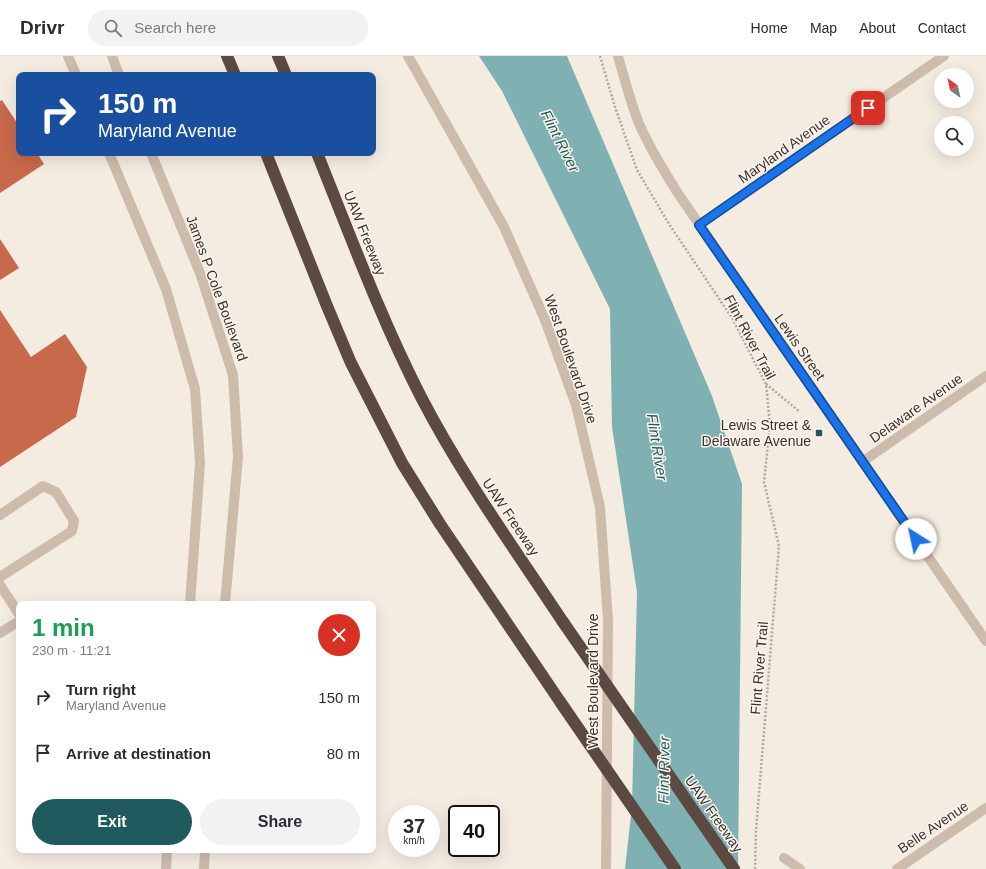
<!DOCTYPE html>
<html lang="en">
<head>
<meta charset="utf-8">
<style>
  body { margin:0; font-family:Arial,sans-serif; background:#f2f2f3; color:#2b2b33; height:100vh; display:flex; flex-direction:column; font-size:15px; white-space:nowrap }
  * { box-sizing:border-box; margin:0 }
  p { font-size:13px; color:#7c7c81 }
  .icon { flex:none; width:22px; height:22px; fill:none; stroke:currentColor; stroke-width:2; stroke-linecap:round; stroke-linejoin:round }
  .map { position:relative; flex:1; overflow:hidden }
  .sheet { position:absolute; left:16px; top:545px; width:360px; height:252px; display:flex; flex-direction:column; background:#fff; border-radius:8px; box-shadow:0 4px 16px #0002 }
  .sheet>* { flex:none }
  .banner { position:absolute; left:16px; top:16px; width:360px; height:84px; border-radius:8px; box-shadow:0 4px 16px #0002; background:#1a4fa0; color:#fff; overflow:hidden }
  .needle { width:26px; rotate:327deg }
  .controls { position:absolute; left:934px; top:12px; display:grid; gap:8px }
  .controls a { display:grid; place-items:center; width:40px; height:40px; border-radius:50%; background:#fff; box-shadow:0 4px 16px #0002; font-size:20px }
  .speed { position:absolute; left:388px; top:749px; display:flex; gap:8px; font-size:20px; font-weight:700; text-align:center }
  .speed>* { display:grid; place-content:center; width:52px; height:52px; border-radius:50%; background:#fff; box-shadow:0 4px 16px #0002; line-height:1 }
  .speed small { font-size:10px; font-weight:400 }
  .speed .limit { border:2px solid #111; border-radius:6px; background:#fff; color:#111 }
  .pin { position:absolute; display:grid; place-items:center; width:34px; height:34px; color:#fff; margin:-17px; border-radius:8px; box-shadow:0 2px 6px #0006 }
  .me { position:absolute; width:44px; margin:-22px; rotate:325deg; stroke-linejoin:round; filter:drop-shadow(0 0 3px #0008) }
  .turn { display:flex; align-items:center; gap:14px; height:84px; padding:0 16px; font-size:18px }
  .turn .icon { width:52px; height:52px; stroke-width:2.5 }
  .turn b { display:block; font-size:28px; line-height:34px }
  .round { display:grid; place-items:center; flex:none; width:42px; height:42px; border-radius:21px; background:#f2f2f3 }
  .head { display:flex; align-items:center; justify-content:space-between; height:68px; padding:0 16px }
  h1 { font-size:24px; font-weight:800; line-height:30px; color:#1e9e55 }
  .button { display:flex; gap:8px; margin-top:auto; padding:8px 16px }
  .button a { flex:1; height:46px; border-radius:24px; background:#1f5a5e; color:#fff; font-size:16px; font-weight:800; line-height:46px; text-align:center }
  .button a+a { background:#f2f2f3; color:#2b2b33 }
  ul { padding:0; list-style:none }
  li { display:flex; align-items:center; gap:12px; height:56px; padding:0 16px }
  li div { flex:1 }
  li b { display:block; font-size:15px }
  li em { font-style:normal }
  header { display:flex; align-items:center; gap:24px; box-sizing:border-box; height:56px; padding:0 20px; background:#fff; border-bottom:1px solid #e1e1e2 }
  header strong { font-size:19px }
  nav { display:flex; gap:22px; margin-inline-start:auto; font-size:14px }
  .search { width:280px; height:36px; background:#f2f2f3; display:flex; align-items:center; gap:10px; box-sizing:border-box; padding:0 14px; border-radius:22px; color:#7c7c81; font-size:15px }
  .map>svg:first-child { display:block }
</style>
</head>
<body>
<header>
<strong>Drivr</strong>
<div class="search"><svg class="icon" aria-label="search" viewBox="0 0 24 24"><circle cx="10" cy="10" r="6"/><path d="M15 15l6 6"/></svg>Search here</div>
<nav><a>Home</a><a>Map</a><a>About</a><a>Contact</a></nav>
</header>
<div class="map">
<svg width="986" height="813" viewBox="0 0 986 813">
  <rect width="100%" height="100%" fill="#f4ebe1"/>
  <path fill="#7fb0b2" d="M479 0H567L712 340 742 428 738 813H625L632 750 637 536 612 371 610 253 502 35Z"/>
  <g fill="#c8694b">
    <path d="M2 44 19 70V97H37L44 108 0 137V45Z"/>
    <path d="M0 183 19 212 0 224Z"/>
    <path d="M0 254 31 301 65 278 87 311 76 361 0 411Z"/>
  </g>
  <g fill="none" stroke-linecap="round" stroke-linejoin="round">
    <g stroke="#b9a596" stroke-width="2.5" stroke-dasharray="2 2" stroke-linecap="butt">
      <path d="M600 0 615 51 637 114 669 168 732 262 766 328 770 368 764 426 779 490 756 775 755 813"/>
      <path d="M766 328 800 356"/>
    </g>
    <g stroke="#cdbbac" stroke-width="10">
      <path d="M0 459 43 430 56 436 74 465 72 475 0 521"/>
      <path d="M0 529 19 558"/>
      <path d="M0 577 19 565"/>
    </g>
    <g stroke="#cdbbac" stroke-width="10">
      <path d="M408 0 504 171 545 264 576 349 600 451 608 564 606 813"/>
      <path d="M699 169 944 0"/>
      <path d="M862 406 986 320"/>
      <path d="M784 802 800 813"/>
      <path d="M897 813 986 752"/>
    </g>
    <g stroke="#cdbbac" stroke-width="10">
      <path d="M68 0 76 19"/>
      <path d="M112 0 119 19"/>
      <path d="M618 0C624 22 630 44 638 65 648 90 663 113 677 136L986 585"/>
      <path d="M109 97 166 233 195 333 200 407 190 548"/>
      <path d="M151 97 200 217 233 319 238 401 225 548"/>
      <path d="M166 813 167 794"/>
      <path d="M204 813 205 794"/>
    </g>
    <g stroke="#5c4a42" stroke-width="12">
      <path d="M227 0 235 19"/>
      <path d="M278 0 286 19"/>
      <path d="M266 97 327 250 351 307 402 407 440 468 561 647"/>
      <path d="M317 97C350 179 381 263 421 341 462 420 514 492 563 566"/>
    </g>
    <g stroke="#5c4a42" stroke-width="12">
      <path d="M563 566 734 813"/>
      <path d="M561 647 675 813"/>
    </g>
  </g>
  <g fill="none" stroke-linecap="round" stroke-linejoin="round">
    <defs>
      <path id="route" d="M868 52 699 169 916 483"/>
    </defs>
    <use href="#route" stroke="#114b97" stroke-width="10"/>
    <use href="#route" stroke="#1a73e8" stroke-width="7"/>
  </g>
  <rect fill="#1f5a5e" stroke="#fbf5ee" stroke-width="1.5" x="815" y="373" width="8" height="8" rx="2"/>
  <g text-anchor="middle" stroke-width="3" stroke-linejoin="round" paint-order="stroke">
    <g font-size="14" fill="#3b302b" stroke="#fbf5ee">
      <text transform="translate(784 93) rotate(-35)" y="5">Maryland Avenue</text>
      <text transform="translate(365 177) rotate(68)" y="5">UAW Freeway</text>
      <text transform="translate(217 232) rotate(70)" y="5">James P Cole Boulevard</text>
      <text transform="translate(750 281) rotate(62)" y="5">Flint River Trail</text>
      <text transform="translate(800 291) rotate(55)" y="5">Lewis Street</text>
      <text transform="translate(571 303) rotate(71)" y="5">West Boulevard Drive</text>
      <text transform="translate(916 352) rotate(-35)" y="5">Delaware Avenue</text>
      <text transform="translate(511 461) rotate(56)" y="5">UAW Freeway</text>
      <text transform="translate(759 612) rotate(-85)" y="5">Flint River Trail</text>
      <text transform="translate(593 625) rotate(-90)" y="5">West Boulevard Drive</text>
      <text transform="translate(714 758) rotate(55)" y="5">UAW Freeway</text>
      <text transform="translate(933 771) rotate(-34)" y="5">Belle Avenue</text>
    </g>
    <g font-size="14" fill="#3b302b" stroke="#fbf5ee" text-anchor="end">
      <text x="811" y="374">Lewis Street &amp;<tspan x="811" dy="16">Delaware Avenue</tspan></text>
    </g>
    <g font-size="15" font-style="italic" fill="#1f5a5e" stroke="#fbf5ee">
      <text transform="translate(560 85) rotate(63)" y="5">Flint River</text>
      <text transform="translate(657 391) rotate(81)" y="5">Flint River</text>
      <text transform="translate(664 714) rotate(-89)" y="5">Flint River</text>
    </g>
  </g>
</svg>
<div class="controls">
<a><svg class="needle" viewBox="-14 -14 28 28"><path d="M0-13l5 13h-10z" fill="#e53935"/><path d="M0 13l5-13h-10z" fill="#7c7c81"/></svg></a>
<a><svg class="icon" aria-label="search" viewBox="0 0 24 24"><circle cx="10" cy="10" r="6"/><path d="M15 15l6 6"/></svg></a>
</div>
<div class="speed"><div>37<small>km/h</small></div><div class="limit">40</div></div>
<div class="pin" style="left:868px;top:52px;background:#d93025"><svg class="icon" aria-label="arrive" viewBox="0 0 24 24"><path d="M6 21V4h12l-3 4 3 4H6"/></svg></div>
<svg class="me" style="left:916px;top:483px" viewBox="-20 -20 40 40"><circle r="19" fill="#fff"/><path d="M0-13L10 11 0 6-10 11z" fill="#1a73e8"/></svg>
<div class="banner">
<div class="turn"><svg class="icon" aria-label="right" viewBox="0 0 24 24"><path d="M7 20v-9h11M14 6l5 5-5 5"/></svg><div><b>150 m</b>Maryland Avenue</div></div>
</div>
<section class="sheet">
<div class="head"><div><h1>1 min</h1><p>230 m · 11:21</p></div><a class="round" style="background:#d93025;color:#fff"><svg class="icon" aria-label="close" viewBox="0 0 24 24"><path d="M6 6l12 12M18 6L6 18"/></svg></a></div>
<ul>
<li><svg class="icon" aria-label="right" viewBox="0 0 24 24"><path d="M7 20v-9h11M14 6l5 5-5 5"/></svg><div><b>Turn right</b><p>Maryland Avenue</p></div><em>150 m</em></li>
<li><svg class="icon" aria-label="arrive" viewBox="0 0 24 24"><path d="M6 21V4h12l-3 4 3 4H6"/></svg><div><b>Arrive at destination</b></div><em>80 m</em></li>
</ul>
<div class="button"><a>Exit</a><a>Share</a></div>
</section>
</div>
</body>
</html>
